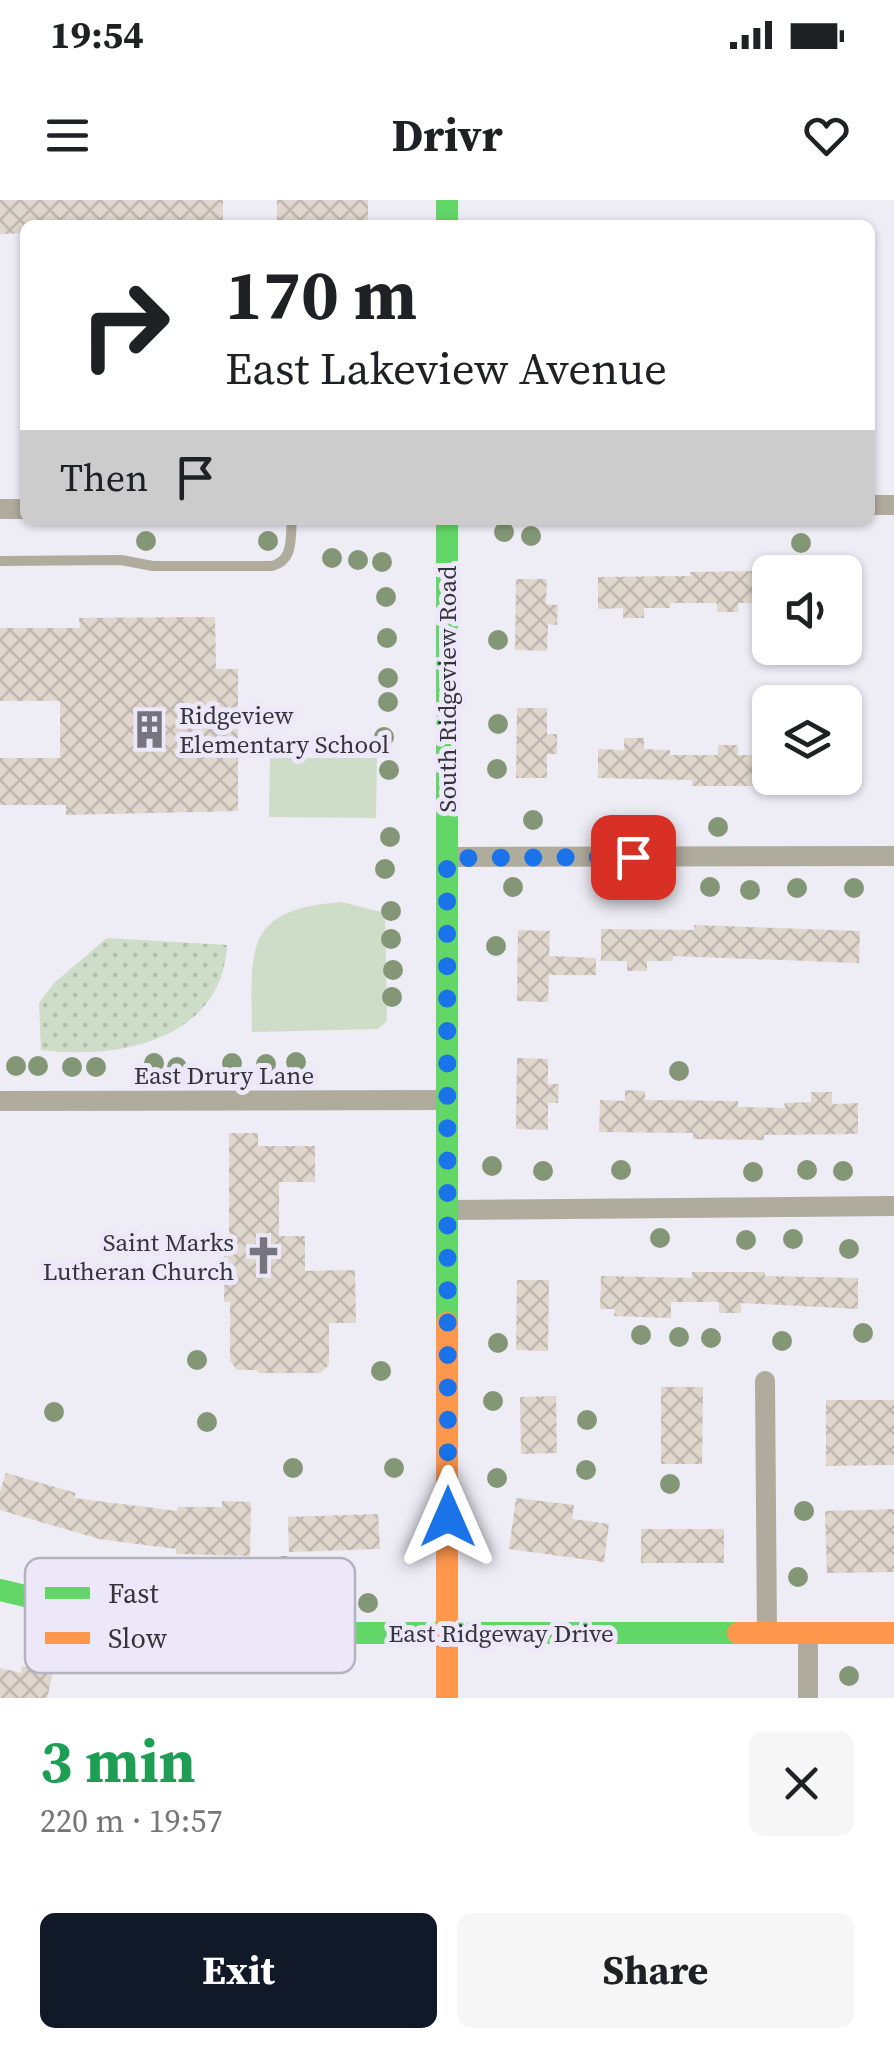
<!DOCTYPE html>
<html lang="en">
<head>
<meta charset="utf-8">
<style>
  body { margin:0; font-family:"Source Serif 4",serif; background:#f6f6f6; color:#202124; height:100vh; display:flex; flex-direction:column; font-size:38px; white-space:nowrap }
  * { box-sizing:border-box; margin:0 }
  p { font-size:32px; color:#757577 }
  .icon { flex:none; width:55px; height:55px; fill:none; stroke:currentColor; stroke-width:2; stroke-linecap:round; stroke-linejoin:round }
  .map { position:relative; height:1498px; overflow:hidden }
  .panel { display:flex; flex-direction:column; background:#fff; flex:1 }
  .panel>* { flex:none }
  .banner { position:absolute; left:20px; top:20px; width:855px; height:305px; border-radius:15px; box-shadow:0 2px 8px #0004; background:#fff; color:#202124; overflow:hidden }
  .tools { position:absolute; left:752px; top:355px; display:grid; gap:20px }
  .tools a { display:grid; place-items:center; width:110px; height:110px; border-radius:15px; background:#fff; box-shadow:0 2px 8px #0004; font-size:50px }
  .pin { position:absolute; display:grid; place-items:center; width:85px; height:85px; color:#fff; margin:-42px; border-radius:20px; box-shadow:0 5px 15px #0006 }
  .me { position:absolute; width:110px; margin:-55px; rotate:0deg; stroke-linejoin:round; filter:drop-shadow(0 0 8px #0008) }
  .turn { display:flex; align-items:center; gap:35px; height:210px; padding:0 40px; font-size:45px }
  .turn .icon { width:130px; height:130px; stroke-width:2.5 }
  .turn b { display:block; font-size:70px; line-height:85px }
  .then { display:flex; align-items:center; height:95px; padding:0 40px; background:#0003; gap:20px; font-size:38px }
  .round { display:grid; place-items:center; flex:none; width:105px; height:105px; border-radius:15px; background:#f6f6f6 }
  .summary { display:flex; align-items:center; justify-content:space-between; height:170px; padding:0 40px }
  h1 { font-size:60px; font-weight:700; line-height:75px; color:#1e9e55 }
  .primary-button { display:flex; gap:20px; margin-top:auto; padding:20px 40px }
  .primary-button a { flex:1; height:115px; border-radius:15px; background:#111827; color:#fff; font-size:40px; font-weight:700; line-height:115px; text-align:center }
  .primary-button a+a { background:#f6f6f6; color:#202124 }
  .status { display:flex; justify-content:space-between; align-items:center; height:70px; padding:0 50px; background:#fff; direction:ltr }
  .status svg { height:28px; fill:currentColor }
  header { display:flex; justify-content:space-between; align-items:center; height:130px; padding:0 40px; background:#fff; font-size:45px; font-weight:700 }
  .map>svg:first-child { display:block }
</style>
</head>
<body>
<div class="status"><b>19:54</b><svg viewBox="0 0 49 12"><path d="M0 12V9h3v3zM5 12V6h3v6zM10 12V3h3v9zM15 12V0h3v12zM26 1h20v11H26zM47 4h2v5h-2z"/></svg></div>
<header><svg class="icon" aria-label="menu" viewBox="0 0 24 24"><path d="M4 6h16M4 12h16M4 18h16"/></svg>Drivr<svg class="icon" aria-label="heart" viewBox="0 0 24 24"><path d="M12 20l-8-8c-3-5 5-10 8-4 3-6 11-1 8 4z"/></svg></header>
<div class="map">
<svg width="894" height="1498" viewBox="0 0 894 1498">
  <defs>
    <pattern id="green-dots" width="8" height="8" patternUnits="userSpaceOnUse" patternTransform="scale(2.5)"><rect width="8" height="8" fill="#cdddc7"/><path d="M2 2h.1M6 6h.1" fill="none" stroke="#b1beac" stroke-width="1.8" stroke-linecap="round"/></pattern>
    <pattern id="building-cross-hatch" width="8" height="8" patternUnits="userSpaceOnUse" patternTransform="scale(2.5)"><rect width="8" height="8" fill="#dfd6cc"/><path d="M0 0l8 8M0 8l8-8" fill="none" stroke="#c0b8b0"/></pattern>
  </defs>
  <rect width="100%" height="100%" fill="#eeecf5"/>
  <path fill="url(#green-dots)" d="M107 738 227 745C222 840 119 860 41 850L39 803 54 783Z"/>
  <g fill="#cdddc7">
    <path d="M270 558H377L376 618 269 617Z"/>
    <path d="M342 702 385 713 387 821 378 829 252 832C251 749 243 709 342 702Z"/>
  </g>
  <g fill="url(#building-cross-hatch)">
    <path d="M0 0H223V25H25V33L0 34Z"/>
    <rect x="277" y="0" width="91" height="25"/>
    <path d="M763 371V403H738V412H717V403H670V408H644V418H623V408L598 409V377L690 376V372Z"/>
    <path d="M516 379H547L546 404 558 405 557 425 548 424 547 451 515 450Z"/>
    <path d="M215 417 216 469H238V611L66 615V605H0V558H60V501H0V428H80L79 418Z"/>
    <path d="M517 508H547V534H557V554H547V578H516Z"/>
    <path d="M624 538H644V549L670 550V555H718V545H738V555H764V586H692V580L598 578V549L624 550Z"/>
    <path d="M694 725 860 731 859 763 673 756V761H647V771H627V761H601V729L694 730Z"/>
    <path d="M518 730 550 731 549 756 596 758V775H549L548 802 517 801Z"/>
    <path d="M517 858 548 859V884H559L558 903H548V930L516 929Z"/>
    <path d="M625 890 645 891V900L738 901V907L785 908 784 903 811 902V892H832V904L858 903V934L764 935V940L693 939V933L599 932 600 900 625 901Z"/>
    <path d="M229 933H258V946H315V982H279V1036H305V1071L355 1070 356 1123H329V1165L320 1173H259L256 1170H237L230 1161V1102H224V1041H229Z"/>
    <path d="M692 1072H765V1076L858 1078V1109L741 1103V1113H719V1102H671V1118L614 1116 615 1109H600L601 1076 692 1078Z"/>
    <path d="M517 1080H549L548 1151 516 1150Z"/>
    <path d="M661 1187H703L702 1264H661Z"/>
    <path d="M556 1196 557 1253 521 1254 520 1197Z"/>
    <path d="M826 1200H894V1265L826 1266Z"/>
    <path d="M6 1273 76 1293 74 1298 177 1311V1307H222V1301L251 1302 250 1356 176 1354V1349L99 1339 0 1310V1292Z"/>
    <path d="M516 1298 574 1305 572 1319 609 1324 604 1362 509 1349Z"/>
    <path d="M894 1309V1372L827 1373 825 1311Z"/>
    <path d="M378 1314 380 1349 289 1352 288 1317Z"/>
    <rect x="641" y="1329" width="83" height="34"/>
    <path d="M22 1466 53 1474 47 1498H0V1468L21 1473Z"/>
  </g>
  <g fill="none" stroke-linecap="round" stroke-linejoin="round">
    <path stroke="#afab9d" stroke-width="10" d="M0 361 121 360 153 366H272C294 360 290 339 292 320"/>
    <g stroke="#afab9d" stroke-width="20">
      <path d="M870 305H894"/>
      <path d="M0 309H25"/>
      <path d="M447 657 894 656"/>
      <path d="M0 901 447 900"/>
      <path d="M448 1010 894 1006"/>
      <path d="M765 1181 767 1434"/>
      <path d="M808 1433V1498"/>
    </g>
    <g stroke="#63d668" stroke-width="22">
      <path d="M447 0V25"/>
      <path d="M447 320V1123"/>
      <path d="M0 1390 117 1418 237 1433H738"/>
    </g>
    <g stroke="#ff974d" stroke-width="22">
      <path d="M447 1123V1498"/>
      <path d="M738 1433H894"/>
    </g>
  </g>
  <g fill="#839776">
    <circle cx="504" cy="332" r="10"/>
    <circle cx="531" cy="336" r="10"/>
    <circle cx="146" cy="341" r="10"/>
    <circle cx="268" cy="341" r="10"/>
    <circle cx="801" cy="343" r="10"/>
    <circle cx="332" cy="358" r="10"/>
    <circle cx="358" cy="360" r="10"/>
    <circle cx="382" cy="362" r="10"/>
    <circle cx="386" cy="397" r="10"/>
    <circle cx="387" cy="438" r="10"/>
    <circle cx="498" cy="440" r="10"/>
    <circle cx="388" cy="478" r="10"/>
    <circle cx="388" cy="502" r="10"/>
    <circle cx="498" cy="524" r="10"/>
    <circle cx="384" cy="537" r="10"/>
    <circle cx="497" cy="569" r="10"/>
    <circle cx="389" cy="570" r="10"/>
    <circle cx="533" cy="620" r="10"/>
    <circle cx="617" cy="625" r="10"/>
    <circle cx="718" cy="627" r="10"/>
    <circle cx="390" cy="637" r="10"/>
    <circle cx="385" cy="669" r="10"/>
    <circle cx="625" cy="685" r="10"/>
    <circle cx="661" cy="686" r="10"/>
    <circle cx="513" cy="687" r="10"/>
    <circle cx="710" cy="687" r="10"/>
    <circle cx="797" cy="688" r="10"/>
    <circle cx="854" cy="688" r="10"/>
    <circle cx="750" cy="690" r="10"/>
    <circle cx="391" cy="711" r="10"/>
    <circle cx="391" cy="739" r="10"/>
    <circle cx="496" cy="746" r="10"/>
    <circle cx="393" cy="770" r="10"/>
    <circle cx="392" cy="797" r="10"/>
    <circle cx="296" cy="862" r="10"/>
    <circle cx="154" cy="863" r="10"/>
    <circle cx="232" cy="863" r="10"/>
    <circle cx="266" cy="864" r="10"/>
    <circle cx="16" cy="866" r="10"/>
    <circle cx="38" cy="866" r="10"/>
    <circle cx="72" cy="867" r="10"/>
    <circle cx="96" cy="867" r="10"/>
    <circle cx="177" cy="867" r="10"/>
    <circle cx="679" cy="871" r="10"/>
    <circle cx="492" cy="966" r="10"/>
    <circle cx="621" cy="970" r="10"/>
    <circle cx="807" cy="970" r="10"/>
    <circle cx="543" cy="971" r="10"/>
    <circle cx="843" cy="971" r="10"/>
    <circle cx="753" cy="972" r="10"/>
    <circle cx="660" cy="1038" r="10"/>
    <circle cx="793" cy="1039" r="10"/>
    <circle cx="746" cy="1040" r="10"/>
    <circle cx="849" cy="1049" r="10"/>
    <circle cx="863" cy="1133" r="10"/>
    <circle cx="641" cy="1135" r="10"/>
    <circle cx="679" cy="1137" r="10"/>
    <circle cx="711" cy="1138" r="10"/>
    <circle cx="782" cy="1141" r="10"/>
    <circle cx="498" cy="1143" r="10"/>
    <circle cx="197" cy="1160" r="10"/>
    <circle cx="381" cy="1171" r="10"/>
    <circle cx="493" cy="1201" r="10"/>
    <circle cx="54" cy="1212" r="10"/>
    <circle cx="587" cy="1220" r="10"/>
    <circle cx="207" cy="1222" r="10"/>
    <circle cx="293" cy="1268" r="10"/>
    <circle cx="394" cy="1268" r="10"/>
    <circle cx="586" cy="1270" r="10"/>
    <circle cx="497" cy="1278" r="10"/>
    <circle cx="670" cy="1284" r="10"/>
    <circle cx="804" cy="1311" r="10"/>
    <circle cx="284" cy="1366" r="10"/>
    <circle cx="57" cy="1367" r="10"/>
    <circle cx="798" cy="1377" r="10"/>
    <circle cx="368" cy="1403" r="10"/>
    <circle cx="849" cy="1476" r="10"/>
  </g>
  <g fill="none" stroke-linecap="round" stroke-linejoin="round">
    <path stroke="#1a73e8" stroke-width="18" stroke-dasharray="0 32.4" d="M448 1317 447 658 633 657"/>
  </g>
  <defs>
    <symbol id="building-bare" viewBox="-9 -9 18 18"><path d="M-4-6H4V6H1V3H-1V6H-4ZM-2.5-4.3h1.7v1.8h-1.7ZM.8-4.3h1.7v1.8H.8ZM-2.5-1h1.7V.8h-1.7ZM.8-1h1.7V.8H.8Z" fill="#76747c" stroke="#ece8f9" stroke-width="2.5" paint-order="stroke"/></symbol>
    <symbol id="church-bare" viewBox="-9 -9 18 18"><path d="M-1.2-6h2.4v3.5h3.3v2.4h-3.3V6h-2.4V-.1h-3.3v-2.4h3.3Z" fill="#76747c" stroke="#ece8f9" stroke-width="2.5" paint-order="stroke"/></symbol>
  </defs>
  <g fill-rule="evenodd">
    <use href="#building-bare" x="122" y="502" width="55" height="55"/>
    <use href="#church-bare" x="236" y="1028" width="55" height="55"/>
  </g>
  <g text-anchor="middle" stroke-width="10" stroke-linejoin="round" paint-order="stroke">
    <g font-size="25" fill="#36343b" stroke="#ece8f9">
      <text transform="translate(447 489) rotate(-90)" y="9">South Ridgeview Road</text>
      <text x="224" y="884">East Drury Lane</text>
      <text x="501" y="1442">East Ridgeway Drive</text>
    </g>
    <g font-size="25" fill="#36343b" stroke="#ece8f9" text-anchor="start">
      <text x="179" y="524">Ridgeview<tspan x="179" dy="29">Elementary School</tspan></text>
      <text x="234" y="1051" text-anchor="end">Saint Marks<tspan x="234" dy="29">Lutheran Church</tspan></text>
    </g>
  </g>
  <rect x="25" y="1358" width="330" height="115" rx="15" fill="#ece8f9" stroke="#b5b2c0" stroke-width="2.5"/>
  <rect x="45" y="1387" width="45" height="12" fill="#63d668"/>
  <rect x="45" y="1432" width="45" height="12" fill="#ff974d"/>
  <g font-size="28" fill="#36343b">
    <text x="108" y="1403">Fast</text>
    <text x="108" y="1448">Slow</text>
  </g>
</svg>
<div class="tools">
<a><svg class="icon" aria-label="sound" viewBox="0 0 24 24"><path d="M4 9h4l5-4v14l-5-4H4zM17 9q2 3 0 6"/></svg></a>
<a><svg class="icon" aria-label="layers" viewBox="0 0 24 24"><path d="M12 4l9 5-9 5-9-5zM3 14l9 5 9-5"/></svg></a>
</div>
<div class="pin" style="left:633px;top:657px;background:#d93025"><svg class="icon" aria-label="arrive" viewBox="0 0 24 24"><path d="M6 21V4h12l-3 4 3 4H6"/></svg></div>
<svg class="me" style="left:448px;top:1317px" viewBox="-20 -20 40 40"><path d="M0-17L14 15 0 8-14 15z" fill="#1a73e8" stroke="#fff" stroke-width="4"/></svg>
<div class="banner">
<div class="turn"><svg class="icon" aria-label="right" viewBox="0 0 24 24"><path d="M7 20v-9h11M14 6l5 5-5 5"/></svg><div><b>170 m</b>East Lakeview Avenue</div></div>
<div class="then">Then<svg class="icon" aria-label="arrive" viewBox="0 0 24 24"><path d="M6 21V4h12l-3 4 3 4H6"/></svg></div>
</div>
</div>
<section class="panel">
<div class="summary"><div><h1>3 min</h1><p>220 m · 19:57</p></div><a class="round"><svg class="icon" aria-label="close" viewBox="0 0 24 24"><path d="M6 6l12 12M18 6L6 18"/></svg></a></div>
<div class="primary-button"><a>Exit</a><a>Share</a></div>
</section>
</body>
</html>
